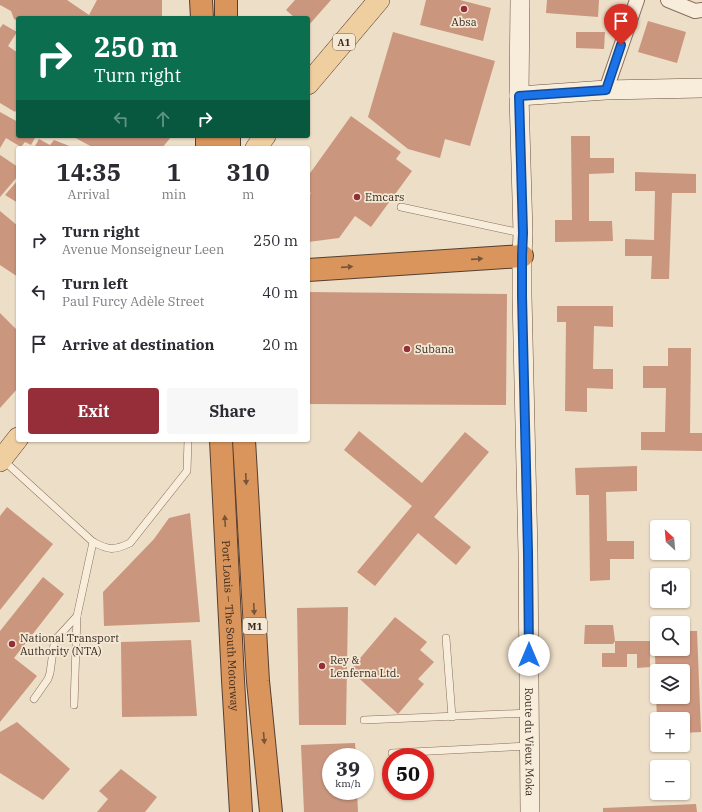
<!DOCTYPE html>
<html lang="en">
<head>
<meta charset="utf-8">
<style>
  body { margin:0; font-family:"IBM Plex Serif",serif; background:#f7f7f7; color:#2b2b33; height:100vh; display:flex; flex-direction:column; font-size:15px; white-space:nowrap }
  * { box-sizing:border-box; margin:0 }
  p { font-size:13px; color:#7c7c81 }
  .icon { flex:none; width:22px; height:22px; fill:none; stroke:currentColor; stroke-width:2; stroke-linecap:round; stroke-linejoin:round }
  .map { position:relative; flex:1; overflow:hidden }
  .side { position:absolute; left:16px; top:146px; width:294px; height:296px; display:flex; flex-direction:column; background:#fff; border-radius:4px; box-shadow:0 1px 3px #0004 }
  .side>* { flex:none }
  .top-card { position:absolute; left:16px; top:16px; width:294px; height:122px; border-radius:4px; box-shadow:0 1px 3px #0004; background:#0b6e4f; color:#fff; overflow:hidden }
  .needle { width:26px; rotate:334deg }
  .controls { position:absolute; left:650px; top:520px; display:grid; gap:8px }
  .controls a { display:grid; place-items:center; width:40px; height:40px; border-radius:4px; background:#fff; box-shadow:0 1px 3px #0004; font-size:20px }
  .speed { position:absolute; left:322px; top:748px; display:flex; gap:8px; font-size:20px; font-weight:700; text-align:center }
  .speed>* { display:grid; place-content:center; width:52px; height:52px; border-radius:50%; background:#fff; box-shadow:0 1px 3px #0004; line-height:1 }
  .speed small { font-size:10px; font-weight:400 }
  .speed .limit { border:6px solid #d22; background:#fff; color:#111 }
  .pin { position:absolute; display:grid; place-items:center; width:34px; height:34px; color:#fff; margin:-41px -17px; border-radius:50% 50% 50% 0; rotate:-45deg; box-shadow:0 0 4px #0007 }
  .pin .icon { rotate:45deg }
  .me { position:absolute; width:44px; margin:-22px; rotate:0deg; stroke-linejoin:round; filter:drop-shadow(0 0 3px #0008) }
  .turn { display:flex; align-items:center; gap:14px; height:84px; padding:0 12px; font-size:18px }
  .turn .icon { width:52px; height:52px; stroke-width:2.5 }
  .turn b { display:block; font-size:28px; line-height:34px }
  .lanes { display:flex; align-items:center; height:38px; padding:0 12px; background:#0003; justify-content:center; gap:20px; direction:ltr }
  .lanes .off { opacity:.35 }
  .eta { display:flex; justify-content:space-evenly; align-items:center; height:68px; text-align:center }
  .eta b { font-size:24px; font-weight:700; line-height:28px }
  .cta { display:flex; gap:8px; margin-top:auto; padding:8px 12px }
  .cta a { flex:1; height:46px; border-radius:4px; background:#962e3a; color:#fff; font-size:16px; font-weight:700; line-height:46px; text-align:center }
  .cta a+a { background:#f7f7f7; color:#2b2b33 }
  ul { padding:0; list-style:none }
  li { display:flex; align-items:center; gap:12px; height:52px; padding:0 12px }
  li div { flex:1 }
  li b { display:block; font-size:15px }
  li em { font-style:normal }
  .map>svg:first-child { display:block }
</style>
</head>
<body>
<div class="map">
<svg width="702" height="812" viewBox="0 0 702 812">
  <rect width="100%" height="100%" fill="#eddec7"/>
  <g fill="#ca967e">
    <path d="M0 0H67L89 15 97 0H162V18H18V21L14 19 11 11 0 5Z"/>
    <path d="M295 0H331L308 26V18H295L286 10Z"/>
    <path d="M426 0H460L491 8 483 41 420 25Z"/>
    <path d="M547 0H599L598 17 546 13Z"/>
    <path d="M648 21 686 32 677 63 638 52Z"/>
    <path d="M3 24 17 32 8 46 18 53V107L15 112 0 103V28Z"/>
    <path d="M393 32 495 61 470 146 445 139 440 158 408 149 368 117Z"/>
    <path d="M576 32H605L604 49 576 48Z"/>
    <path d="M0 112 18 122V136H36L31 145 25 142 21 147 6 138 0 148Z"/>
    <path d="M351 116 401 152 396 159 412 171 371 227 355 216 339 238 308 242V197L311 193 308 191V176Z"/>
    <path d="M72 136H171V137L162 148H94Z"/>
    <path d="M571 136H590V158H614V173L589 174V221H612L613 241 555 242V220H572Z"/>
    <path d="M39 139 50 145 54 140 72 147V148H34Z"/>
    <path d="M0 155 18 167V176L0 197Z"/>
    <path d="M635 172 696 174V193H672L669 279H651L652 256H625V239L654 240 655 191H635Z"/>
    <path d="M18 180V203L5 195Z"/>
    <path d="M0 211 18 226V277L0 265Z"/>
    <path d="M308 292 507 294 506 405 308 404Z"/>
    <path d="M557 306H613V327L594 326 593 369H613V389L587 388V412L565 411 566 322H557Z"/>
    <path d="M0 313 18 331V388L0 408Z"/>
    <path d="M668 348H691L690 433H702V451L641 450V432H665L666 388H643V366H668Z"/>
    <path d="M359 431 422 483 465 432 489 452 434 517 471 547 456 565 418 533 375 586 357 572 412 506 344 450Z"/>
    <path d="M637 466V491L606 492 607 541H634V559H610V580L590 581 589 495H576L575 468Z"/>
    <path d="M7 507 53 544 0 610V516Z"/>
    <path d="M190 513 200 622 104 626 103 592 154 539 169 518Z"/>
    <path d="M43 577 64 594 14 658 37 676 0 722V631Z"/>
    <path d="M348 607 346 725H299L297 608Z"/>
    <path d="M395 617 427 642 420 650 434 662 418 679 424 684 398 714 350 670Z"/>
    <path d="M585 625H613L615 641 613 644H584Z"/>
    <path d="M654 631H657V649H683V631H697L701 732 683 733V719H657L656 697H683V671H657V681H656Z"/>
    <path d="M191 640 197 716 122 717 121 642Z"/>
    <path d="M615 641H650V667L637 668V654H627V667H602V653H615Z"/>
    <path d="M17 722 70 769 43 800 0 773V732Z"/>
    <path d="M355 743 356 757H331V791H357L358 812H304L301 745Z"/>
    <path d="M121 769 157 797 145 812H97L108 799 99 791Z"/>
    <path d="M696 804 697 812H603V808Z"/>
  </g>
  <g fill="none" stroke-linecap="round" stroke-linejoin="round">
    <defs>
      <g id="lane">
        <path d="M401 207 521 233"/>
        <path d="M3 460 93 542C109 550 113 551 130 543L187 471 188 440"/>
        <path d="M446 638 452 717"/>
        <path d="M34 699 48 679 50 673 54 644 56 639 77 616 93 542"/>
        <path d="M74 705 77 616"/>
        <path d="M364 720 529 713"/>
        <path d="M392 753 529 746"/>
      </g>
      <g id="street">
        <path d="M668 0 695 11 702 10"/>
        <path d="M606 90 637 0"/>
      </g>
      <g id="secondary">
        <path id="s1" d="M520 0 519 96 523 233 522 256V296L528 553 530 812"/>
        <path d="M519 96 606 90 702 88"/>
      </g>
      <g id="primary">
        <path d="M308 84 379 0"/>
        <path d="M256 148 265 136"/>
        <path d="M0 461 18 438"/>
      </g>
      <g id="highway">
        <path d="M201 0 202 18"/>
        <path d="M226 0V18"/>
        <path d="M207 136V148"/>
        <path d="M229 136V148"/>
        <path d="M308 270 522 256"/>
        <path id="s2" d="M221 440 233 680 241 812"/>
        <path d="M244 440 258 681 271 812"/>
      </g>
    </defs>
    <use href="#lane" stroke="#886f5d" stroke-width="8"/>
    <use href="#street" stroke="#886f5d" stroke-width="16"/>
    <use href="#secondary" stroke="#6a5140" stroke-width="20"/>
    <use href="#primary" stroke="#563e31" stroke-width="22"/>
    <use href="#highway" stroke="#563e31" stroke-width="24"/>
    <use href="#lane" stroke="#f8ecda" stroke-width="7"/>
    <use href="#street" stroke="#f8ecda" stroke-width="14"/>
    <use href="#secondary" stroke="#f8ecda" stroke-width="19"/>
    <use href="#primary" stroke="#efcea0" stroke-width="21"/>
    <use href="#highway" stroke="#d9955b" stroke-width="22"/>
  </g>
  <defs><path id="oneway-solid" d="M-6-.8H1V-3.2L6.5 0L1 3.2V.8H-6Z"/></defs>
  <g fill="#795538">
    <use href="#oneway-solid" transform="translate(477 259) rotate(-4)"/>
    <use href="#oneway-solid" transform="translate(347 267) rotate(-4)"/>
    <use href="#oneway-solid" transform="translate(246 479) rotate(87)"/>
    <use href="#oneway-solid" transform="translate(225 521) rotate(-93)"/>
    <use href="#oneway-solid" transform="translate(254 609) rotate(87)"/>
    <use href="#oneway-solid" transform="translate(264 738) rotate(85)"/>
  </g>
  <g fill="none" stroke-linecap="round" stroke-linejoin="round">
    <defs>
      <path id="route" d="M529 655 528 553 522 296V256L523 233 519 96 606 90 621 45"/>
    </defs>
    <use href="#route" stroke="#114b97" stroke-width="10"/>
    <use href="#route" stroke="#1a73e8" stroke-width="7"/>
  </g>
  <g fill="#962e3a" stroke="#f5e9d6" stroke-width="1.5">
    <circle cx="464" cy="9" r="4"/>
    <circle cx="357" cy="197" r="4"/>
    <circle cx="407" cy="349" r="4"/>
    <circle cx="12" cy="644" r="4"/>
    <circle cx="322" cy="666" r="4"/>
  </g>
  <g text-anchor="middle" stroke-width="3.5" stroke-linejoin="round" paint-order="stroke">
    <g fill="#f5e9d6" stroke="#716357" stroke-width="1">
      <rect x="333" y="34" width="22" height="16" rx="3"/>
      <rect x="243" y="618" width="24" height="16" rx="3"/>
    </g>
    <g font-size="10" font-weight="bold" fill="#392a20">
      <text x="344" y="46">A1</text>
      <text x="255" y="630">M1</text>
    </g>
    <g font-size="11" fill="#392a20" stroke="#f5e9d6" text-anchor="start">
      <text x="464" y="26" text-anchor="middle">Absa</text>
      <text x="365" y="201">Emcars</text>
      <text x="415" y="353">Subana</text>
      <text x="20" y="642">National Transport<tspan x="20" dy="13">Authority (NTA)</tspan></text>
      <text x="330" y="664">Rey &amp;<tspan x="330" dy="13">Lenferna Ltd.</tspan></text>
    </g>
    <g font-size="11" fill="#392a20" stroke="#f5e9d6">
      <text dy="4" stroke="none"><textPath href="#s2" startOffset="186">Port Louis – The South Motorway</textPath></text>
      <text dy="4" stroke="none"><textPath href="#s1" startOffset="742">Route du Vieux Moka</textPath></text>
    </g>
  </g>
</svg>
<div class="controls">
<a><svg class="needle" viewBox="-14 -14 28 28"><path d="M0-13l5 13h-10z" fill="#e53935"/><path d="M0 13l5-13h-10z" fill="#7c7c81"/></svg></a>
<a><svg class="icon" aria-label="sound" viewBox="0 0 24 24"><path d="M4 9h4l5-4v14l-5-4H4zM17 9q2 3 0 6"/></svg></a>
<a><svg class="icon" aria-label="search" viewBox="0 0 24 24"><circle cx="10" cy="10" r="6"/><path d="M15 15l6 6"/></svg></a>
<a><svg class="icon" aria-label="layers" viewBox="0 0 24 24"><path d="M12 4l9 5-9 5-9-5zM3 14l9 5 9-5"/></svg></a>
<a>+</a>
<a>−</a>
</div>
<div class="speed"><div>39<small>km/h</small></div><div class="limit">50</div></div>
<div class="pin" style="left:621px;top:45px;background:#d93025"><svg class="icon" aria-label="arrive" viewBox="0 0 24 24"><path d="M6 21V4h12l-3 4 3 4H6"/></svg></div>
<svg class="me" style="left:529px;top:655px" viewBox="-20 -20 40 40"><circle r="19" fill="#fff"/><path d="M0-13L10 11 0 6-10 11z" fill="#1a73e8"/></svg>
<div class="top-card">
<div class="turn"><svg class="icon" aria-label="right" viewBox="0 0 24 24"><path d="M7 20v-9h11M14 6l5 5-5 5"/></svg><div><b>250 m</b>Turn right</div></div>
<div class="lanes"><svg class="icon off" aria-label="left" viewBox="0 0 24 24"><path d="M17 20v-9H6M10 6l-5 5 5 5"/></svg><svg class="icon off" aria-label="ahead" viewBox="0 0 24 24"><path d="M12 20V5M6 11l6-6 6 6"/></svg><svg class="icon" aria-label="right" viewBox="0 0 24 24"><path d="M7 20v-9h11M14 6l5 5-5 5"/></svg></div>
</div>
<section class="side">
<div class="eta">
<div><b>14:35</b><p>Arrival</p></div>
<div><b>1</b><p>min</p></div>
<div><b>310</b><p>m</p></div>
</div>
<ul>
<li><svg class="icon" aria-label="right" viewBox="0 0 24 24"><path d="M7 20v-9h11M14 6l5 5-5 5"/></svg><div><b>Turn right</b><p>Avenue Monseigneur Leen</p></div><em>250 m</em></li>
<li><svg class="icon" aria-label="left" viewBox="0 0 24 24"><path d="M17 20v-9H6M10 6l-5 5 5 5"/></svg><div><b>Turn left</b><p>Paul Furcy Adèle Street</p></div><em>40 m</em></li>
<li><svg class="icon" aria-label="arrive" viewBox="0 0 24 24"><path d="M6 21V4h12l-3 4 3 4H6"/></svg><div><b>Arrive at destination</b></div><em>20 m</em></li>
</ul>
<div class="cta"><a>Exit</a><a>Share</a></div>
</section>
</div>
</body>
</html>
